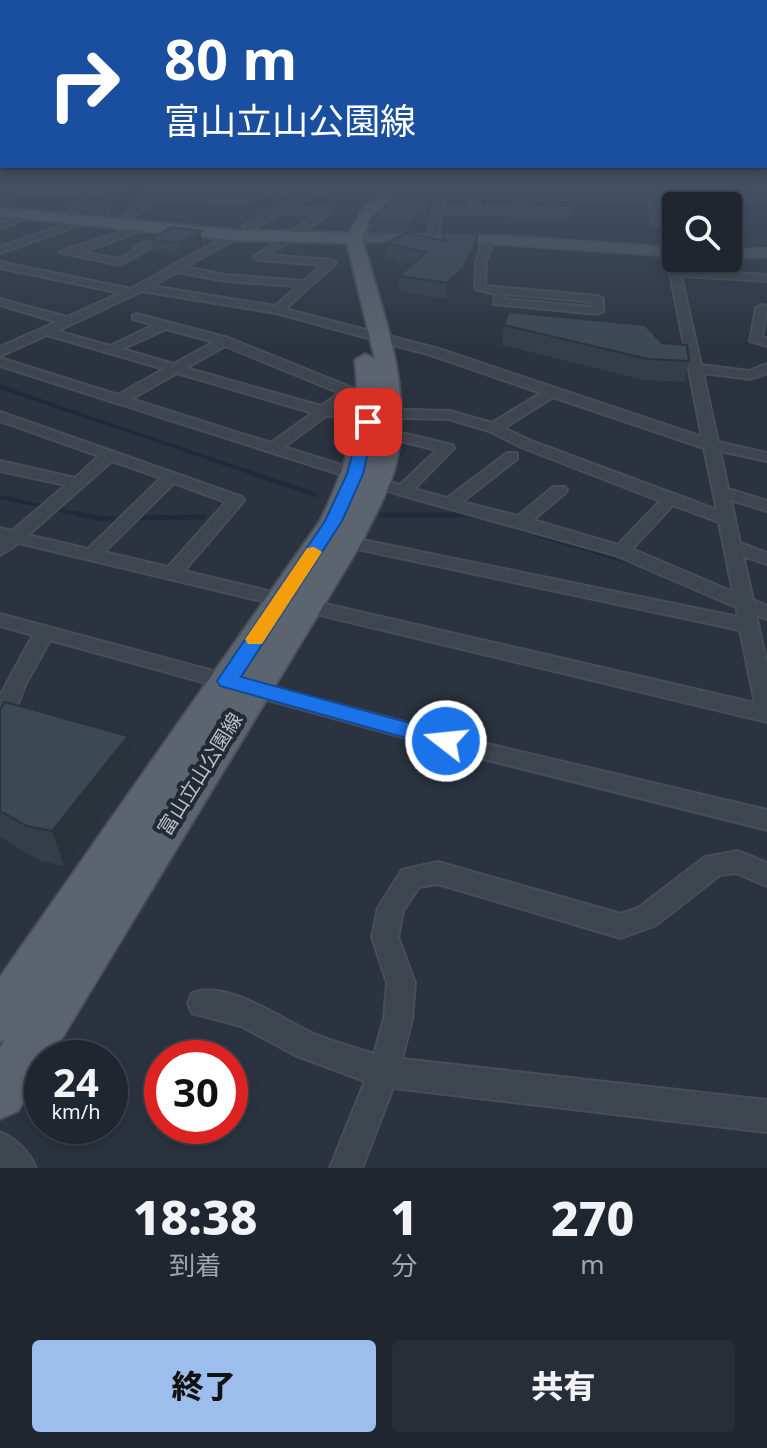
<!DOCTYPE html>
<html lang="ja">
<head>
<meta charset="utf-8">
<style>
  body { margin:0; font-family:"Noto Sans","Noto Sans JP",sans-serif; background:#282e37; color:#f1f3f6; height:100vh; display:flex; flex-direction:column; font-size:30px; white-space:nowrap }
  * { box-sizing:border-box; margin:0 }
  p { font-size:26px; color:#a2a5aa }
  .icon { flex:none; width:44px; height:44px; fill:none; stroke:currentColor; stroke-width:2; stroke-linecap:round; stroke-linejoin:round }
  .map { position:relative; height:1168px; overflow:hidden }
  .sheet { display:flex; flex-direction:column; background:#20262f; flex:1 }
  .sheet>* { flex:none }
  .hud { position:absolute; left:0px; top:0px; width:768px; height:168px; box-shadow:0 4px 12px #0003,0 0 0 2px #3d434b; background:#1a4fa0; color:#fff; overflow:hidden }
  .buttons { position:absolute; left:662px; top:192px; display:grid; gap:16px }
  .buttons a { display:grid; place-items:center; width:80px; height:80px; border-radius:8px; background:#20262f; box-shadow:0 4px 12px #0003,0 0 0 2px #3d434b; font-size:40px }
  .speed { position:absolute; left:24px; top:1040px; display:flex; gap:16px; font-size:40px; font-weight:700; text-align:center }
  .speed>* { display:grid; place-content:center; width:104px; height:104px; border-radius:50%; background:#20262f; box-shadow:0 4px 12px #0003,0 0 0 2px #3d434b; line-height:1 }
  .speed small { font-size:20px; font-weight:400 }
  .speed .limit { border:12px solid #d22; background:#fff; color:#111 }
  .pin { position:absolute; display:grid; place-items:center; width:68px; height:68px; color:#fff; margin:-34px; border-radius:16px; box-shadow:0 4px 12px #0006 }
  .me { position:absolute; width:88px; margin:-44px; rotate:286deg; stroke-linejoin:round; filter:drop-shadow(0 0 6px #0008) }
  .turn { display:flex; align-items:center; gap:28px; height:168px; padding:0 32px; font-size:36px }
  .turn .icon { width:104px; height:104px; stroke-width:2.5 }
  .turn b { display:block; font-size:56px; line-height:68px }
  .eta { display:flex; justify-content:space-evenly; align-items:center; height:136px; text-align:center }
  .eta b { font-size:48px; font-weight:800; line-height:56px }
  .primary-button { display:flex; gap:16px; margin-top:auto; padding:16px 32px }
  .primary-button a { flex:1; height:92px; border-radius:8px; background:#9dbeec; color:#111; font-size:32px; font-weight:800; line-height:92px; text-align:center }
  .primary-button a+a { background:#282e37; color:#f1f3f6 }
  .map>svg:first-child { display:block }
</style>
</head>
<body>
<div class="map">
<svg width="767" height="1168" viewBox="0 0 767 1168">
  <rect width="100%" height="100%" fill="#2a333f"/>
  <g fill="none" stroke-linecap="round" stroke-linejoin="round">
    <g stroke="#1e2b3c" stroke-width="4">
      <path d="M0 387 316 495"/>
      <path d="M0 497 87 516"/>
      <path d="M382 515H473"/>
    </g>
    <g stroke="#1e2b3c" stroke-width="5">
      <path d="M78 514 104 519H125"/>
      <path d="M382 515H473"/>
      <path d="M135 518 204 517"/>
      <path d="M514 527 634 563"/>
    </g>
    <defs>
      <g id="street">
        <path d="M96 187 103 189 66 222 63 217 88 195H25L21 193Z"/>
        <path d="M257 187 377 195 373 198 314 194 290 208H329L333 211 269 255 331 260 336 263 285 309 439 349 702 437 666 252 674 250 680 270 767 275V281L681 276 701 365 749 371 767 364V373L751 379 703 373 718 442 767 453V461L720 451 728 489 767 501V511L731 500 740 543 767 553V564L743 556 753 600 767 606V619L756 615 767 665V722L308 612 299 606 308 600 755 703 740 630 348 547 340 542 348 537 738 617 736 607 615 555 397 494 368 483 376 478 400 485 437 450 384 437 382 434 389 430 452 445 454 448 414 489 447 498 507 453H517V459L462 502 518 516 553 487H565L567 490 565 493 533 520 618 545 660 501 521 447 489 431 449 419 326 416 284 447 360 471 363 474 355 479 0 366V358L118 395 164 369 47 335 0 356V347L57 322 0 305V299L67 317 121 293 0 268V262L131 289 303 193 271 191 244 204 153 202 122 226H116V222L151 196 243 198 260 190ZM281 213H319L254 257 259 260 322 265 304 281 225 275 185 267ZM177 272 225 281 298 286 275 306 151 286ZM142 291 276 313 431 355 541 393 492 423 450 411 337 408 355 395V389L228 338 137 314 133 315V319L154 325 110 346 57 331ZM166 329 214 342 174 364 122 349ZM225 346 340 393 321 406 186 368ZM177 373 313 413 271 443 131 399ZM553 397 704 448 717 510 531 441 504 428ZM673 505 719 522 733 592 632 549Z"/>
        <path d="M438 187H446L445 192 767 196V202L658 200 662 220H676V226L653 223 649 200 526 198 527 208 568 209 572 212 568 215 441 214 437 239 432 242 427 239ZM444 197H471V208H442ZM479 197 518 198V208H479Z"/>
        <path d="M28 213 35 215 0 229V223Z"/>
        <path d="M82 219 90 221 0 253V247Z"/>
        <path d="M143 225 151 227 82 252 119 259 132 252 136 246 168 231 176 233 120 265 59 252Z"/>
        <path d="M488 237 493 240 486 262 485 286 598 296 603 299V311L597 314 494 304 495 294 475 289 476 262 483 240ZM506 294 592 302V307L504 299Z"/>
        <path d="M762 305 767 306 762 338H767V346L750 341 756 308Z"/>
        <path d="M0 412 242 497 244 500 242 503 184 571 289 596 291 600 282 606 19 543 0 555V541L3 539 0 538V528L12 531 66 485 0 471V461L75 478 99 456 0 421ZM112 461 161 478 88 549 28 535ZM174 483 226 502 168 567 104 552Z"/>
        <path d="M0 614 475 741 767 810V830L475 757 50 640 25 685 11 722 8 728 0 730V696L33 635 0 626Z"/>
        <path d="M738 851 767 863V886L736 873 720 875 656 925 621 938 438 884 419 887 403 911 398 937 415 983 412 1019 402 1059 767 1100V1132L393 1088 362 1168H330L365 1081 297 1056 241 1026 192 1013 188 1003 192 993C227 979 282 1020 314 1034 333 1042 354 1047 374 1054L384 1019 387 983 372 937 378 908 402 870 438 862 621 914 638 908 705 857Z"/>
        <path d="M0 1132C16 1139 29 1152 36 1168H0Z"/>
      </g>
      <g id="secondary">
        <path d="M354 234 502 236 676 248V256L502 244 349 241 347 238Z"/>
        <path d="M767 249V257L728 258H727L728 250Z"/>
      </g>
      <path id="primary" d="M393 187H409L376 212 362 238C382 313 415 390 395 468 388 493 373 519 362 542L50 1058H42V1071L18 1111 0 1119V1048L5 1039 0 1042V977L320 521C346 468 362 419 355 360L365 354 375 359 347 243 232 240 0 216V208L232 230 349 233 365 206Z"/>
    </defs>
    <use href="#street" stroke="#474e58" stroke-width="4"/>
    <use href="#secondary" stroke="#474e58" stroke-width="4"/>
    <use href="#primary" stroke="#474e58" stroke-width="4"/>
    <use href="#street" fill="#3d454f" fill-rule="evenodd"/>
    <use href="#secondary" fill="#4c5561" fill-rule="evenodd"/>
    <use href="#primary" fill="#5c646f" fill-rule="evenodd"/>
  </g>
  <g fill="#343e48">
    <path d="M92 187H149L111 216 83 213 80 197Z"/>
    <path d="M412 187H433V190L430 193 412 192Z"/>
    <path d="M432 196 431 205 428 222 420 221 409 232 369 231V222Z"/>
    <path d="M442 232 477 248 463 282 447 299 399 292V276L412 264 386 258V243L442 240Z"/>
    <path d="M150 239 202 242 181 255 152 250Z"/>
    <path d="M504 325 662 343 689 361 684 382 644 380 502 345Z"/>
    <path d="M0 709 128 736 136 770 64 866 40 861 0 837Z"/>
  </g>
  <g fill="#2a323b">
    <path d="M127 187H149L111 216 108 200Z"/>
    <path d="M420 212V221L409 232 410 223Z"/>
    <path d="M201 231 202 242 181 255 179 243Z"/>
    <path d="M478 234 477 248 463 282 447 299V283Z"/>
    <path d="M128 736 136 770 64 866 52 831Z"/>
  </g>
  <g fill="#3c4854" stroke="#2a323b" stroke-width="2">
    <path d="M92 187H127L108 200 80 197Z"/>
    <path d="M398 193 432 196 428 213 420 212 410 223 369 222Z"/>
    <path d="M172 227 201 231 179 243 150 239Z"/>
    <path d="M442 232 478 234 464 267 447 283 399 276 426 252 386 243 407 233 445 241Z"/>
    <path d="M509 312 645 325 662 343 687 345 689 361 648 359 504 325Z"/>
    <path d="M5 702 128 736 52 831 27 826 0 811V709Z"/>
  </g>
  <linearGradient id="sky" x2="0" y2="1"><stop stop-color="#171c23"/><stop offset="0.53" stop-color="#445063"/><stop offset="1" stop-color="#445063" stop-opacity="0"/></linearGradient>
  <rect width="767" height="350" fill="url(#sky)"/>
  <path fill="#1a73e8" stroke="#114b97" stroke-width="2" d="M368 417 375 422 363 474 342 521 241 677 454 735 457 741 454 747 446 749 220 686 217 681 325 521 347 474 361 422Z"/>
  <path fill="#f59e0b" d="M314 547 322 552 262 644H248L245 639 248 635 307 548Z"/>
  <g text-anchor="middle" stroke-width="8" stroke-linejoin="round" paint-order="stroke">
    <g font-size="20" fill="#bac1c9" stroke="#222a34">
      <text transform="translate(200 774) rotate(-58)" y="7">富山立山公園線</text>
    </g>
  </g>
</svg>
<div class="buttons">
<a><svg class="icon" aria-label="search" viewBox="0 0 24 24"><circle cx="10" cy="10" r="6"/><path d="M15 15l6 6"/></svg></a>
</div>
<div class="speed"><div>24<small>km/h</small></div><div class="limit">30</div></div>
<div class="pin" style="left:368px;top:422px;background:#d93025"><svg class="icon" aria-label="arrive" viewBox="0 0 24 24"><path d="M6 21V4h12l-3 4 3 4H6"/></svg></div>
<svg class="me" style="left:446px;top:741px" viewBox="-20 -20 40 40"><circle r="17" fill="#1a73e8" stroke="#fff" stroke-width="3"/><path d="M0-11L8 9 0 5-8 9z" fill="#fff"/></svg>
<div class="hud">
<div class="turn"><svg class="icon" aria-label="right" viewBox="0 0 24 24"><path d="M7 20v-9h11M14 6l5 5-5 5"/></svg><div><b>80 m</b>富山立山公園線</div></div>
</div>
</div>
<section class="sheet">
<div class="eta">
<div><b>18:38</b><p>到着</p></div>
<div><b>1</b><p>分</p></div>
<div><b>270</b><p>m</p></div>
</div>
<div class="primary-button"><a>終了</a><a>共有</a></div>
</section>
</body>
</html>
